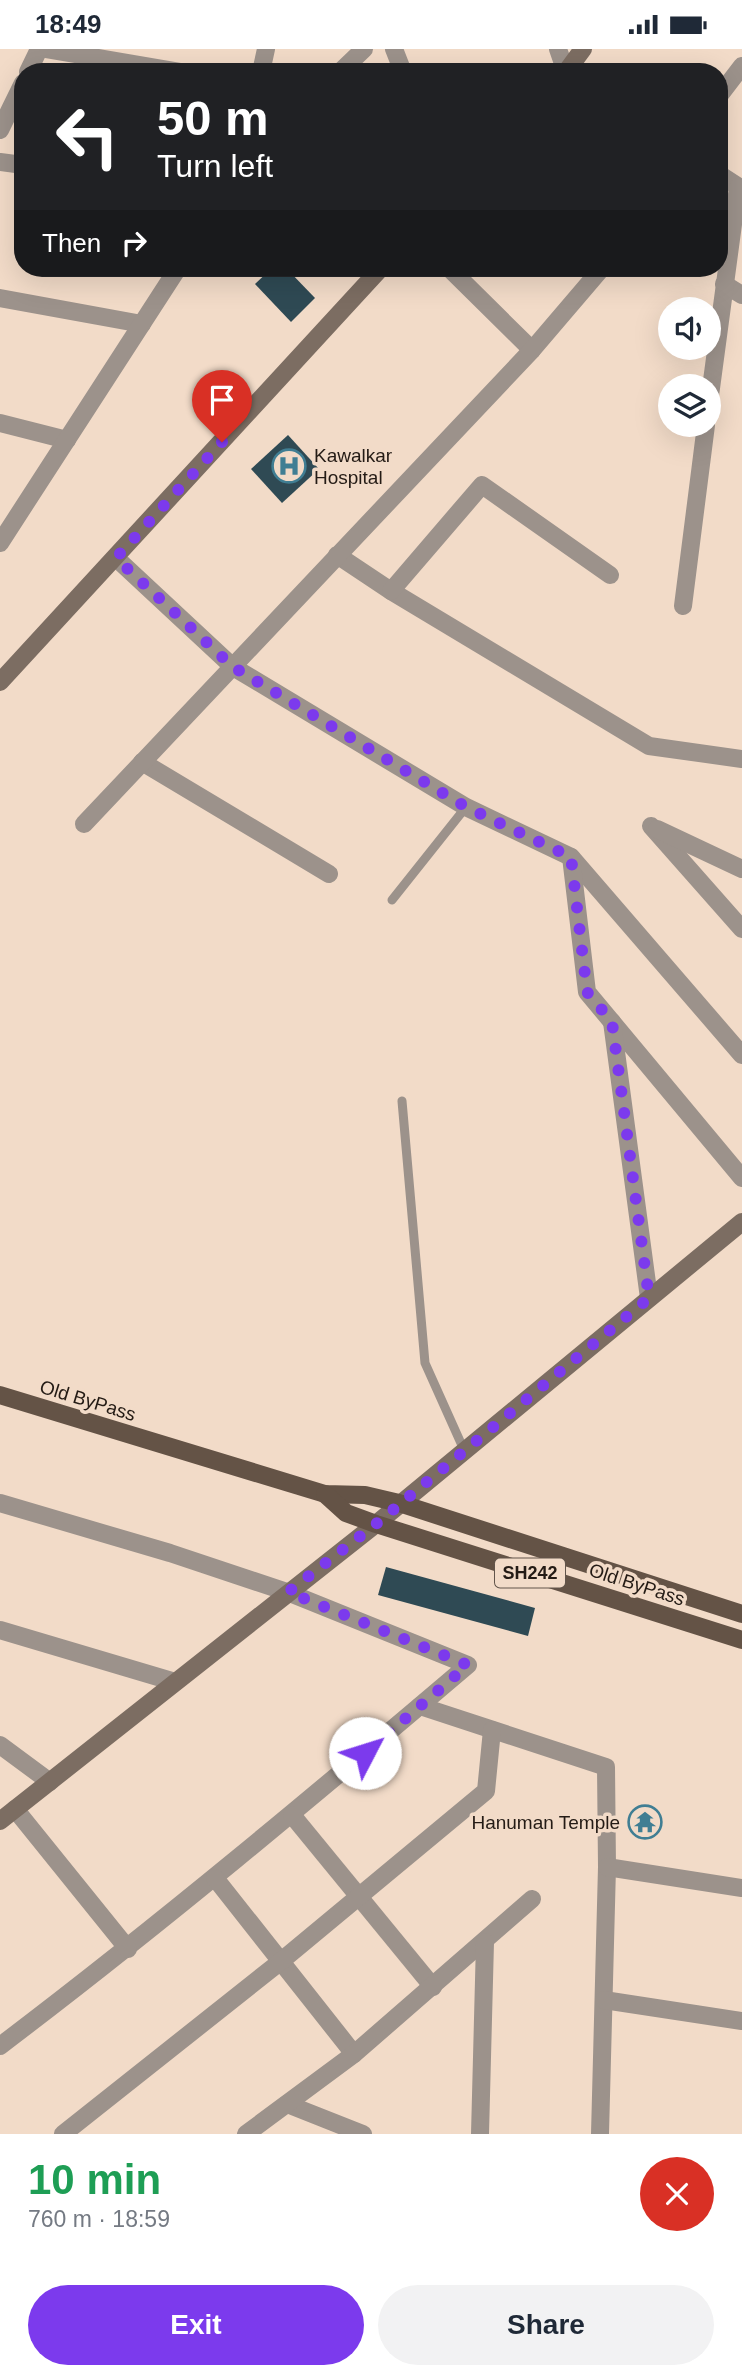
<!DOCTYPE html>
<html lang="en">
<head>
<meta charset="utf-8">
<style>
  body { margin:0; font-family:Helvetica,sans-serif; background:#f2f2f3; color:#1f2937; height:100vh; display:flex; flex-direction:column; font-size:26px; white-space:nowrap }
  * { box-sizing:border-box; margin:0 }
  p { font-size:23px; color:#747a83 }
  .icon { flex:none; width:38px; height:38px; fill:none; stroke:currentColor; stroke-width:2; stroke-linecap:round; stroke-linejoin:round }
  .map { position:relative; height:2085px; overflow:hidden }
  .sheet { display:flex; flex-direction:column; background:#fff; flex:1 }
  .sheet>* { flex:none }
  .guide { position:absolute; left:14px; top:14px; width:714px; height:214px; border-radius:28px; box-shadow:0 7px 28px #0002; background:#202124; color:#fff; overflow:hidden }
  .buttons { position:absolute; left:658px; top:248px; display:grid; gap:14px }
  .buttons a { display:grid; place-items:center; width:63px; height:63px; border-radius:50%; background:#fff; box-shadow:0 7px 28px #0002; font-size:35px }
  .pin { position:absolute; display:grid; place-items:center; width:60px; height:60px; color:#fff; margin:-72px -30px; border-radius:50% 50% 50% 0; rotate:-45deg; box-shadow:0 0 7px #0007 }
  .pin .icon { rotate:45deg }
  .me { position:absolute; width:77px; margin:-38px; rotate:50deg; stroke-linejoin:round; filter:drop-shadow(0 0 5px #0008) }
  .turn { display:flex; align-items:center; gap:24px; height:147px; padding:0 28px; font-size:32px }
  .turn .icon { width:91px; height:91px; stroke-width:2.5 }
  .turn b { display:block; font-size:49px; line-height:60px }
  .then { display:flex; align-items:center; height:66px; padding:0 28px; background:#0003; gap:14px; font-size:26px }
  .round { display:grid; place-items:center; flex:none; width:74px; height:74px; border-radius:37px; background:#f2f2f3 }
  .overview { display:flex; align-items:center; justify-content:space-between; height:119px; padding:0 28px }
  h1 { font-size:42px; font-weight:600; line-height:52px; color:#1e9e55 }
  .cta { display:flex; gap:14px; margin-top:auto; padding:14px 28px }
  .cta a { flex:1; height:80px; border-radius:42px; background:#7c3aed; color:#fff; font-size:28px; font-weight:600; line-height:80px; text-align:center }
  .cta a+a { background:#f2f2f3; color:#1f2937 }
  .status { display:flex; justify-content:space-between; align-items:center; height:49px; padding:0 35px; background:#fff; direction:ltr }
  .status svg { height:19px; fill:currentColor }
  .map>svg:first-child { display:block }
</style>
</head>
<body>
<div class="status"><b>18:49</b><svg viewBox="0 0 49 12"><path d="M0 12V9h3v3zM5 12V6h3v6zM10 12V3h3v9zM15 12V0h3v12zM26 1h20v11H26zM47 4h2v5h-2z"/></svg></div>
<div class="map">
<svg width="742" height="2085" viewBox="0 0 742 2085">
  <rect width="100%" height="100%" fill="#f2dbc8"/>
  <g fill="#2f4a54">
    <path d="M272 219H286L315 249 291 273 255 235Z"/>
    <path d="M288 386 319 420 282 454 251 420Z"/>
    <path d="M386 1518 535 1559 528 1587 378 1546Z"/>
  </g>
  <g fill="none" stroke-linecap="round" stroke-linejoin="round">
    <g stroke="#9c928b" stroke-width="9">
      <path d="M392 851 466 758"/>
      <path d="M402 1052 425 1314 464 1401"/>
    </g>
    <g stroke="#9c928b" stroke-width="18">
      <path d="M45 0 181 23"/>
      <path d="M394 0 403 23"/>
      <path d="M558 0 566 23"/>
      <path d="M28 23 39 0"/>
      <path d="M261 23 266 0"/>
      <path d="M340 23 364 0"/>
      <path d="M719 47 742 17"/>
      <path d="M0 81 23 34"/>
      <path d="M0 113 23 116"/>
      <path d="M719 125 742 140"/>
      <path d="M449 219 532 301"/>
      <path d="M724 235 742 246"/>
      <path d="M0 249 142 275"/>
      <path d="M709 354 738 138"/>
      <path d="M0 374 67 391"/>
      <path d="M0 494 178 219"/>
      <path d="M337 506 391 542 649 697 742 710"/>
      <path d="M116 509 233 618 466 758 571 808 742 1006"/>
      <path d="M391 542 482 436 610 526"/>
      <path d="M683 557 706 376"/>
      <path d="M142 713 329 825"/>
      <path d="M84 775 532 301 602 219"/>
      <path d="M651 777 742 880"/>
      <path d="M657 780 742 820"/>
      <path d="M571 808 587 943 742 1129"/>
      <path d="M612 973 649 1249"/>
      <path d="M0 1454 170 1504 287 1543 468 1616C315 1746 161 1875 0 1997"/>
      <path d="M0 1581 175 1633"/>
      <path d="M420 1657 606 1718 607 1818 600 2085"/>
      <path d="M0 1696 50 1733"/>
      <path d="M15 1760 128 1900"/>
      <path d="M292 1766 433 1938"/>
      <path d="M607 1818 742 1839"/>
      <path d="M215 1829 354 2005"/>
      <path d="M604 1951 742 1972"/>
      <path d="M287 2055 363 2085"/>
      <path d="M63 2085 280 1913 486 1742 492 1681"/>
      <path d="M246 2085 354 2005 532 1850"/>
      <path d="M480 2085 485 1893"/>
    </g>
    <g stroke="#7c6d62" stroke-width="18">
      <path d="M566 23 583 0"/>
      <path d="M0 633 381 219"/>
      <path d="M0 1772 376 1475 742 1173"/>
    </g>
    <g stroke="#645346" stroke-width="18">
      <path d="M0 1346 325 1445 365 1446 399 1454 742 1565"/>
      <path d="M325 1445 346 1464 376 1475 742 1591"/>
    </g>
  </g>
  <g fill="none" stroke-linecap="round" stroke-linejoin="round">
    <path stroke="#7c3aed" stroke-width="12" stroke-dasharray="0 21.6" d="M222 393 116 509 233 618 466 758 571 808 587 943 612 973 649 1249 376 1475 288 1543 468 1616 365 1704"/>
  </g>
  <defs>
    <symbol id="hospital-ring" viewBox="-11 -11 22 22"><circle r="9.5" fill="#f2dbc8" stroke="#407e93" stroke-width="1.5"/><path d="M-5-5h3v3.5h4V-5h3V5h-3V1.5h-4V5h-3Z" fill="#407e93"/></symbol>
    <symbol id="temple-ring" viewBox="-11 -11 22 22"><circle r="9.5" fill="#f2dbc8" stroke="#407e93" stroke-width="1.5"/><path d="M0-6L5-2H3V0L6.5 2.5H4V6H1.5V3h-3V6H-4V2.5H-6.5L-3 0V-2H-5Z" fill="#407e93"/></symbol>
  </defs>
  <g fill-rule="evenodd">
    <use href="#hospital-ring" x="270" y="398" width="38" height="38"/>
    <use href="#temple-ring" x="626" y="1754" width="38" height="38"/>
  </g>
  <g text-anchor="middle" stroke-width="7" stroke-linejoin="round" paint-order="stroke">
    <rect fill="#f2dbc8" stroke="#62554b" stroke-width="2" x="495" y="1509.5" width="70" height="29" rx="5"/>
    <g font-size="18" font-weight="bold" fill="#241b15">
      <text x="530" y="1530">SH242</text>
    </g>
    <g font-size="19" fill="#241b15" stroke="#f2dbc8" text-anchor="start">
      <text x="314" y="413">Kawalkar<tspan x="314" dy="22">Hospital</tspan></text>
      <text x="620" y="1780" text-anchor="end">Hanuman Temple</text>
    </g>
    <g font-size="19" fill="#241b15" stroke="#f2dbc8">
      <text transform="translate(88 1351) rotate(17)" y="7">Old ByPass</text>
      <text transform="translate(637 1535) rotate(18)" y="7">Old ByPass</text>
    </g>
  </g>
</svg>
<div class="buttons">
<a><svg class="icon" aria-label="sound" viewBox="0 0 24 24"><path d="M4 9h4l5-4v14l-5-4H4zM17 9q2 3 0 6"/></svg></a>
<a><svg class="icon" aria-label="layers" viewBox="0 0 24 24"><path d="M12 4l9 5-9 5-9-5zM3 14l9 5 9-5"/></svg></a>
</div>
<div class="pin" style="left:222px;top:393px;background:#d93025"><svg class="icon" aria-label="arrive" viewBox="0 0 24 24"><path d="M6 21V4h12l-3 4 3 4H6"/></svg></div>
<svg class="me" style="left:365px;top:1704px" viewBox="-20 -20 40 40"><circle r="19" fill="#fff"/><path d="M0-13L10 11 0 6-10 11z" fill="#7c3aed"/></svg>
<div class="guide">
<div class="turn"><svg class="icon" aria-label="left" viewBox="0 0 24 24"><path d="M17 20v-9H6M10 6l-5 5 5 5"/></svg><div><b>50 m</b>Turn left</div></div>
<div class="then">Then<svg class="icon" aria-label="right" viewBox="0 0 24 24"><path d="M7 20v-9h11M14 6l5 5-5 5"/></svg></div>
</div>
</div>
<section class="sheet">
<div class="overview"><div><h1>10 min</h1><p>760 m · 18:59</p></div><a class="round" style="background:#d93025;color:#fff"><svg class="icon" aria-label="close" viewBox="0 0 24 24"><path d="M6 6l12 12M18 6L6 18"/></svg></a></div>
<div class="cta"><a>Exit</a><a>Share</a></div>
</section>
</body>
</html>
